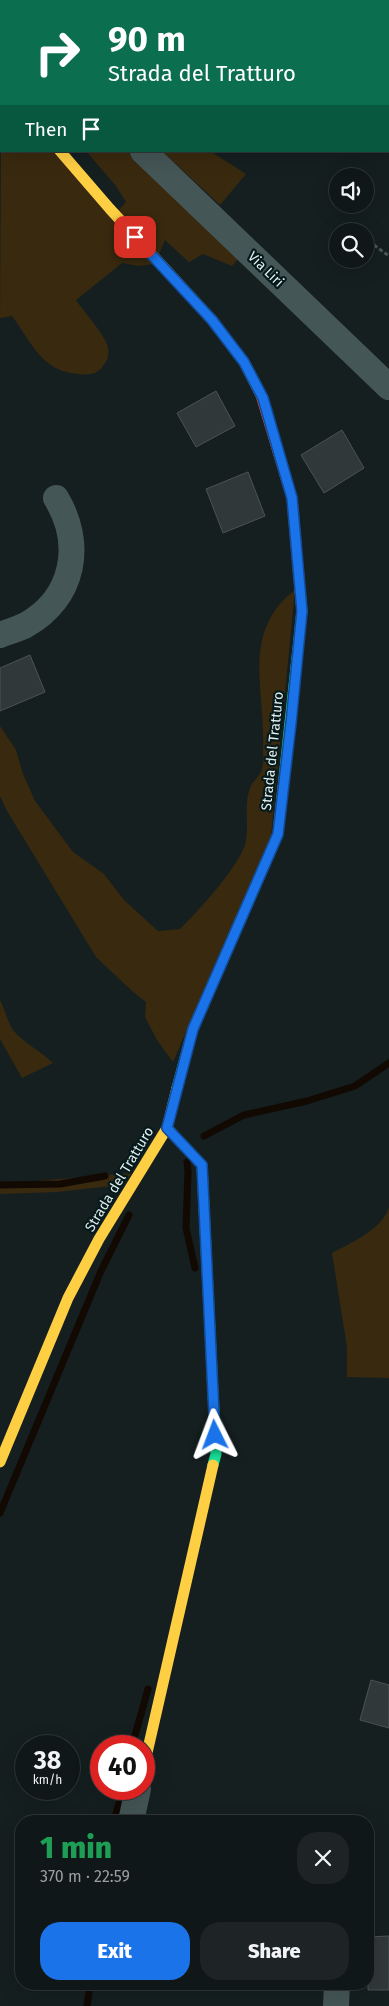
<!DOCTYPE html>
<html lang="en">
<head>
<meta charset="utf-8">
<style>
  body { margin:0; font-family:"Fira Sans",sans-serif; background:#1e2425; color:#f1f3f6; height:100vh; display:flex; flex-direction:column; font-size:19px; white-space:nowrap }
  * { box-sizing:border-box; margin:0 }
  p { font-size:16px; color:#9c9fa2 }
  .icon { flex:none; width:28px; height:28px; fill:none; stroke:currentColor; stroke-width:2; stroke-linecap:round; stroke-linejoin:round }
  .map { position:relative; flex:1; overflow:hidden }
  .details { position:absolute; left:15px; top:1815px; width:359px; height:175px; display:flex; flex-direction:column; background:#101718; border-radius:20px; box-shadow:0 5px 20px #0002,0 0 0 1px #303637 }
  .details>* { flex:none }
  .top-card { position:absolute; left:0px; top:0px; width:390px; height:152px; box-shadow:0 5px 20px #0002,0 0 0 1px #303637; background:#0b6e4f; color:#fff; overflow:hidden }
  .fabs { position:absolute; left:329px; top:168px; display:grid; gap:10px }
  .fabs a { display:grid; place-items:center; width:45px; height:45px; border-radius:50%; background:#101718; box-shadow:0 5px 20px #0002,0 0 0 1px #303637; font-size:25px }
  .speed { position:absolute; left:15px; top:1735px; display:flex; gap:10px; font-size:25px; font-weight:700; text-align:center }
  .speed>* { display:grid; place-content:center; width:65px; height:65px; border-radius:50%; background:#101718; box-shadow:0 5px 20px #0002,0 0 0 1px #303637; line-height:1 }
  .speed small { font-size:12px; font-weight:400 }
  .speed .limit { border:8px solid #d22; background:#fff; color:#111 }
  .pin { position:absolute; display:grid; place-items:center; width:42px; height:42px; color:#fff; margin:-21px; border-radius:10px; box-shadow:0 2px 8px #0006 }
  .me { position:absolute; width:55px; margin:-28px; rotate:357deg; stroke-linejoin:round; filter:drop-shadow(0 0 4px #0008) }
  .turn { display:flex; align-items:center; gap:18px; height:105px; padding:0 25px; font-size:22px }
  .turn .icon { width:65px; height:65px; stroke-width:2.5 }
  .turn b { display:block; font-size:35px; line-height:42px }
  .then { display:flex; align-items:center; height:48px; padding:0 25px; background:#0003; gap:10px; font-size:19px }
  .round { display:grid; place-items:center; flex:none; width:52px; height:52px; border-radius:20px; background:#1e2425 }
  .headline { display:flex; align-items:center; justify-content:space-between; height:85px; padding:0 25px }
  h1 { font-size:30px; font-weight:800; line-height:38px; color:#1e9e55 }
  .action { display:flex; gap:10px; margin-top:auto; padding:10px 25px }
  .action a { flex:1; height:58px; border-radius:20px; background:#1a73e8; color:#fff; font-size:20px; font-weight:800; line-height:58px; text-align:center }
  .action a+a { background:#1e2425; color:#f1f3f6 }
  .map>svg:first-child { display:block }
</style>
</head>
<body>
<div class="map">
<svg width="389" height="2006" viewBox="0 0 389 2006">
  <rect width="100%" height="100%" fill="#151f20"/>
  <g fill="#39290f">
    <path d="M1 142V151H55L117 212 126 202 116 186 86 151H130L239 258 232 266 203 254 189 262 165 240 155 264 138 266 122 263 76 300C83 311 107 337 108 348 110 357 105 366 98 371 93 375 85 375 79 374 42 372 32 343 12 316L0 318Z"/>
    <path d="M162 151H210L246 174 220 205Z"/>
    <path d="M295 590 271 836 173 1062 157 1040 145 1017 146 1002 132 991 96 957 7 811 0 796V726L16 750 23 774 35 801 73 852 104 874 124 900 158 931 180 929C200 909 236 870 245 845 250 827 243 807 250 788 252 781 261 776 262 769 264 762 263 753 263 746 265 689 241 631 295 590Z"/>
    <path d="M0 1000C5 1009 7 1021 13 1030 22 1042 41 1051 53 1063L22 1078 0 1039Z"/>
    <path d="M132 1173 121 1185 57 1192 0 1194V1184Z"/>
    <path d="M389 1207V1378L347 1377V1347L332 1253C351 1243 383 1229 389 1207Z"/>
  </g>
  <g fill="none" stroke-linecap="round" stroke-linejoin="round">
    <g stroke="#120903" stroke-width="7">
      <path d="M204 1136 244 1115 307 1101 355 1086 389 1063"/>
      <path d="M187 1162 188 1172 186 1228 195 1268"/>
      <path d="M0 1185 60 1184 105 1176"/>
      <path d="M0 1513 101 1271 129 1215"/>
      <path d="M132 1746 148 1689"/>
      <path d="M114 1821 123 1789"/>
      <path d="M87 2006 90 1984"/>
    </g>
  </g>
  <g fill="#303839" stroke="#4b5354">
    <path d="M216 391 235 426 196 447 177 413Z"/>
    <path d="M342 430 364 468 324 493 301 455Z"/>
    <path d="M248 472 265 516 223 533 206 489Z"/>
    <path d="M30 655 45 692 0 711V668Z"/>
    <path d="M371 1680 389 1685V1728L360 1720Z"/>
    <path d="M389 1936V1990H368V1937Z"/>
  </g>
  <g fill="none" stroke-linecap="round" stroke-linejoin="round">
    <g stroke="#4a5657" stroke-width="3" stroke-dasharray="4 2.5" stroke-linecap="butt">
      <path d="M81 0V1"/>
      <path d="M374 245 389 256"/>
    </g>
    <path stroke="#455657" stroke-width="14" d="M310 0 315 1"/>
    <g stroke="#455657" stroke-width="26">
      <path d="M0 51H1"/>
      <path d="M143 151 389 387"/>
      <path d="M0 635C8 632 18 629 26 625 74 598 84 544 56 498"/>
      <path d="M131 1821 138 1789"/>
      <path d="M336 2006 337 1984"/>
    </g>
    <g stroke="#16e098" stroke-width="11">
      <path d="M177 1088 193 1029 278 834 302 611 300 590"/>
      <path d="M167 1128 202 1165 216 1454 213 1465"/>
    </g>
    <g stroke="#ffcf43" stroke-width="11">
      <path d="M60 151 110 209 212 320 244 362 261 395"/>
      <path d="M0 1462 68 1298 99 1239 167 1128 177 1088"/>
      <path d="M144 1766 213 1465"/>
    </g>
    <path stroke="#f24e42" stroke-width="11" d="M261 395 292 498 300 590"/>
  </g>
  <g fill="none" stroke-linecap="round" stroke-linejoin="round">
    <defs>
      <path id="route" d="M135 237 212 320 244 362 263 398 292 498 302 611 291 723 278 834 193 1029 167 1128 202 1165 215 1435"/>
    </defs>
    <use href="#route" stroke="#114b97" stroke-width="12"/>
    <use href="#route" stroke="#1a73e8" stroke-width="9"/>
  </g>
  <g text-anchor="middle" stroke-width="4.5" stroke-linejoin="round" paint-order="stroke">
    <g font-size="14" fill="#e3eff0" stroke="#071a1b">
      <text transform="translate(266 269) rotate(44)" y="5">Via Liri</text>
      <text transform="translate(272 751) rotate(-84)" y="5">Strada del Tratturo</text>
      <text transform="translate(119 1179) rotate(-59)" y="5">Strada del Tratturo</text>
    </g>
  </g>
</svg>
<div class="fabs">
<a><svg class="icon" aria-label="sound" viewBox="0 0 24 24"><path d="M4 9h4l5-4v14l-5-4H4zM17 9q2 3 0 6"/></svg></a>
<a><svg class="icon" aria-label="search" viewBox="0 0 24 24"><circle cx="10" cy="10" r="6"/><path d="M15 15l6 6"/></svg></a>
</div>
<div class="speed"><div>38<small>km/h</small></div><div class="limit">40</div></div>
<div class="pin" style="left:135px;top:237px;background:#d93025"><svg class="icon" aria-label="arrive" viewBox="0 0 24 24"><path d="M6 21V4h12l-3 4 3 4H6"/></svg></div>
<svg class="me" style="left:215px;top:1435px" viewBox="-20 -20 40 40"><path d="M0-17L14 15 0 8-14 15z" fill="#1a73e8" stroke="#fff" stroke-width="4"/></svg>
<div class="top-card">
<div class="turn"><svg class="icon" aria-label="right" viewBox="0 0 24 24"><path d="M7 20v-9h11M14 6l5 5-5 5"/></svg><div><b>90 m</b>Strada del Tratturo</div></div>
<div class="then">Then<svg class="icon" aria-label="arrive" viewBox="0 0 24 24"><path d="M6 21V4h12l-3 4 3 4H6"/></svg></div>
</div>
<section class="details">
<div class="headline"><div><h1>1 min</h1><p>370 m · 22:59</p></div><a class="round"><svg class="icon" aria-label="close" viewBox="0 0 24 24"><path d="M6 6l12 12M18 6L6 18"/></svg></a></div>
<div class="action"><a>Exit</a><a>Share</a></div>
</section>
</div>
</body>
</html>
